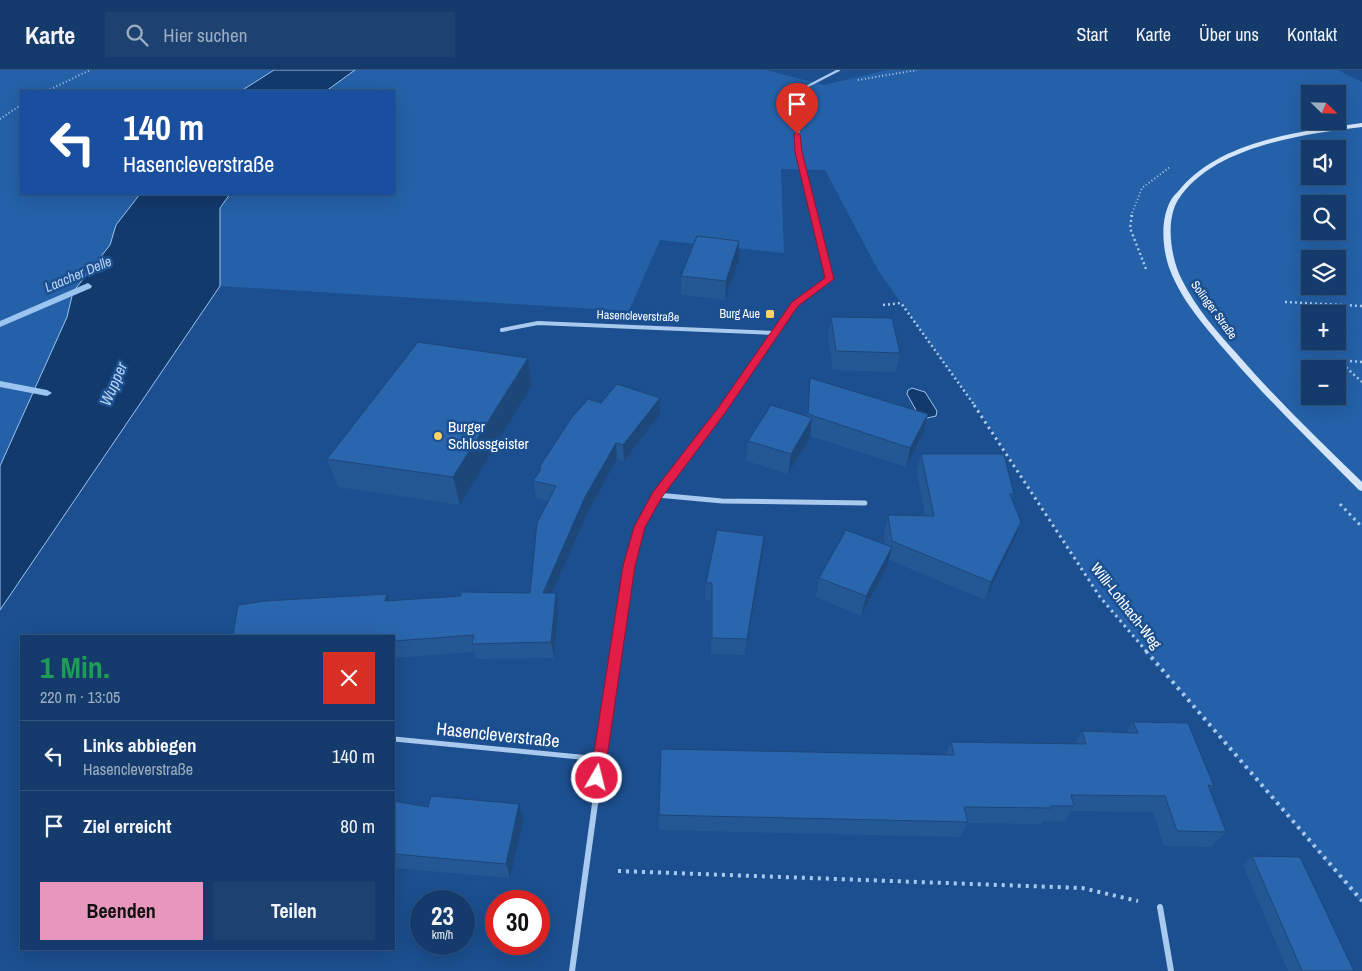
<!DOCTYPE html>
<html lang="de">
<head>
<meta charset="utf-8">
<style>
  body { margin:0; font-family:"Archivo Narrow",sans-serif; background:#1d4271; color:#f1f3f6; height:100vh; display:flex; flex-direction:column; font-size:19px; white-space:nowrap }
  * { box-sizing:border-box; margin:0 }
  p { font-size:16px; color:#9dadc1 }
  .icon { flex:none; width:28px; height:28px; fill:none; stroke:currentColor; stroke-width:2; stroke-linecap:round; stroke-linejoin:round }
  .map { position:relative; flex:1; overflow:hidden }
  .sheet { position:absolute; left:20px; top:565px; width:375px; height:315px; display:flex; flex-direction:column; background:#143b6b; border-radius:0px; box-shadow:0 5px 20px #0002,0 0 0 1px #33557e }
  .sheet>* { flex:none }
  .hud { position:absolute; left:20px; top:20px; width:375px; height:105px; border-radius:0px; box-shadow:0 5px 20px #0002,0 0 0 1px #33557e; background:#1a4fa0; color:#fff; overflow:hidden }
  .needle { width:32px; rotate:113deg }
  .fabs { position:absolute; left:1301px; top:15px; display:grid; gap:10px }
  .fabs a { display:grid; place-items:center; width:45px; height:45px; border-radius:0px; background:#143b6b; box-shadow:0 5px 20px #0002,0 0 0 1px #33557e; font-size:25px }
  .speed { position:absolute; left:410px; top:820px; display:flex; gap:10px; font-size:25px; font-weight:700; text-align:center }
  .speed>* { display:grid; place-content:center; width:65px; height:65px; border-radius:50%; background:#143b6b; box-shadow:0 5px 20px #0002,0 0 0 1px #33557e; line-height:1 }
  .speed small { font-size:12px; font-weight:400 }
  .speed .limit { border:8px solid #d22; background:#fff; color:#111 }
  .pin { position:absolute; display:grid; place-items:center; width:42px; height:42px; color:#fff; margin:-51px -21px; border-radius:50% 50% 50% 0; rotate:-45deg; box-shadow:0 0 5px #0007 }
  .pin .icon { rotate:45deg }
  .me { position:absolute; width:55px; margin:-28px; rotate:8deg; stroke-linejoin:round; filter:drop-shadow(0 0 4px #0008) }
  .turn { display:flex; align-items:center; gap:18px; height:105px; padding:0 20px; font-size:22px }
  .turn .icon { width:65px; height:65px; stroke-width:2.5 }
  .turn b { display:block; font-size:35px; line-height:42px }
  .round { display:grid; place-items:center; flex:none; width:52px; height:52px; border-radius:0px; background:#1d4271 }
  .summary { display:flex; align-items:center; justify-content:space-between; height:85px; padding:0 20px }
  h1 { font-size:30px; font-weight:700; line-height:38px; color:#1e9e55 }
  .action { display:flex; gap:10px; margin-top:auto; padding:10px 20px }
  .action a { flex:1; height:58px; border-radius:0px; background:#e797bd; color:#111; font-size:20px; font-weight:700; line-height:58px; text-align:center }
  .action a+a { background:#1d4271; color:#f1f3f6 }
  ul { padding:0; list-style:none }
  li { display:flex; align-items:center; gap:15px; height:70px; padding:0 20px; border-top:1px solid #33557e }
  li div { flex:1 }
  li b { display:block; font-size:19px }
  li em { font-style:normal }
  header { display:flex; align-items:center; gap:30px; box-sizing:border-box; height:70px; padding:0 25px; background:#143b6b; border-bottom:1px solid #33557e }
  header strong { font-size:24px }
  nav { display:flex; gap:28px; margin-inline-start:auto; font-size:18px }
  .search { width:350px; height:45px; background:#1d4271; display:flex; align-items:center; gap:12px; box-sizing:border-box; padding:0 18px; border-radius:0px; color:#9dadc1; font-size:19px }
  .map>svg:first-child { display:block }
</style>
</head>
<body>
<header>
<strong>Karte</strong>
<div class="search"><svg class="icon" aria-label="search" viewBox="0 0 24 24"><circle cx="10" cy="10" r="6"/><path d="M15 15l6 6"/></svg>Hier suchen</div>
<nav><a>Start</a><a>Karte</a><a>Über uns</a><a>Kontakt</a></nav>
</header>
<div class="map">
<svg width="1362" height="901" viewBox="0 0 1362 901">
  <rect width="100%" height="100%" fill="#1b4f8f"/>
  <g fill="#2461a8" fill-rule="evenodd">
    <path d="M0 0H274L241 21H21V124H140L116 155 110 175 73 222 67 247 0 396Z"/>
    <path d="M355 0H766L824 15 888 0H1338L1362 12V834L1100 527 984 348 879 202 825 100 781 99 784 183 660 170 629 241 220 216V138L230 124H394V21H326ZM1310 24H1338V51H1310ZM1310 79H1338V106H1310ZM1310 134H1338V161H1310ZM1310 189H1338V216H1310ZM1310 244H1338V271H1310ZM1310 299H1338V326H1310Z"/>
  </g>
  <g fill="#123a6d" stroke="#9cc4f0">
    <path d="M274 0H355L326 21H241Z"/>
    <path d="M140 124H230L220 138V216L0 540V396L67 247 73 222 110 175 116 155Z"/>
    <path d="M912 318 925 322 937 341 936 346 927 348 917 342 907 324 908 320Z"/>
  </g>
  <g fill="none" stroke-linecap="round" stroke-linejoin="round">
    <g fill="#9cc4f0" fill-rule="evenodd">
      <path d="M88 213 92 216 91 218 0 257V251Z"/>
      <path d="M0 311 47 320 52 323 47 326 0 317Z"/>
    </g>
    <g stroke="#a9c9ee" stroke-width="2" stroke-dasharray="1 2.5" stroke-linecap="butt">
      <path d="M858 10 917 0"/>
      <path d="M47 21 90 0"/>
      <path d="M0 49 21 35"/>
      <path d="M1131 146 1142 118 1170 97"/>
    </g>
    <g stroke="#a9c9ee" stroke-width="2.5" stroke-dasharray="2 3" stroke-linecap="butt">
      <path d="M1132 145 1130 158 1146 199"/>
      <path d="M1285 232 1362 236"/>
      <path d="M883 235 901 233 975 336"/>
      <path d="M1362 292 1338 290 1362 312"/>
    </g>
    <g stroke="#a9c9ee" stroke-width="3" stroke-dasharray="2.5 4" stroke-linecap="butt">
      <path d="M974 335 1100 527 1147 582"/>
      <path d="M1340 434 1362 457"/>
    </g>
    <g stroke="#a9c9ee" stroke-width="4" stroke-dasharray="3 5" stroke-linecap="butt">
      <path d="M1146 581 1362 831"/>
      <path d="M618 801 1082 818 1138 831"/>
    </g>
    <path stroke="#a9c9ee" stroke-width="2.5" d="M814 146C803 100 788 63 808 16L839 0"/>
    <path stroke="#a9c9ee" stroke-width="3" d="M814 145 830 209"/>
    <path stroke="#a9c9ee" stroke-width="5" d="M394 669 600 689"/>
    <g stroke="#a9c9ee" stroke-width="4">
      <path d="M502 260 538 253 775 263"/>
      <path d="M725 336 795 234 830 209"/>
    </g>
    <g stroke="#a9c9ee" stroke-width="5">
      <path d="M657 425 722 431 865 433"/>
      <path d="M616 582C622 541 625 496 640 457 657 413 698 374 725 335"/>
    </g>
    <g stroke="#a9c9ee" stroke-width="6">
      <path d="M1160 837 1171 901"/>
      <path d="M572 901 616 581"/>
    </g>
    <path fill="#d6e6fa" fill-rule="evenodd" d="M1362 53V57C1304 64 1212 76 1178 130 1165 151 1171 189 1182 210 1196 238 1217 262 1238 285 1277 330 1320 371 1362 412V421L1359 420C1315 376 1271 333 1230 286 1208 260 1182 232 1170 200 1162 179 1160 149 1171 130 1173 126 1178 122 1181 118 1222 70 1302 61 1362 53Z"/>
  </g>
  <g fill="#245895">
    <path d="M739 171V189L725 230 681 225V206Z"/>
    <path d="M831 247 900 283 896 302 833 300 828 266Z"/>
    <path d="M528 288 532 315 460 435 338 417 327 389Z"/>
    <path d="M810 308 928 344 923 364 906 397 810 366V368L788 404 746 391 748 371 807 347Z"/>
    <path d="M660 328V344L624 391 617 389 587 444 552 523 558 540 554 588 476 589 474 582 394 588V566L387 524 389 531 530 523 548 431 536 428 533 411 541 399 540 396Z"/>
    <path d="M921 384 1014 424 1012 429 1014 470 985 530 889 490 887 497 861 546 816 527 819 508 885 475 884 463 888 445H925L917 402Z"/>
    <path d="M764 466 763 483 745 585 711 584V530L705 529 706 513Z"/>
    <path d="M1133 652 1214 716 1210 720 1226 762 1211 777 1164 776 1153 742 1071 741 1064 752 1043 751 1041 754 968 753 960 767 659 760V745L945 685 951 672 1075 674 1082 661 1126 663Z"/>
    <path d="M394 731 428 737 519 734 524 749 510 808 394 798Z"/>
    <path d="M1252 786 1354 901H1288L1243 795Z"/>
  </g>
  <g fill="#1d4779">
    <path d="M739 171V189L725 230 726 211Z"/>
    <path d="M528 288 532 315 460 435 453 407Z"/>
    <path d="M660 328V344L624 391 623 375Z"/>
    <path d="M928 344 923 364 906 397 910 378Z"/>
    <path d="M812 348 810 368 788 404 791 384Z"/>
    <path d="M616 373 617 389 587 444 545 539 543 523 585 427Z"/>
    <path d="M1021 452 1014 470 985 530 991 512Z"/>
    <path d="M764 466 763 483 745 585 747 569Z"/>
    <path d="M892 477 887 497 861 546 866 526Z"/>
    <path d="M556 523 558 540 554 588 551 572Z"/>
    <path d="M387 524 393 540 385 531Z"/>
    <path d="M519 734 524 749 510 808 506 794Z"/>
  </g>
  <g fill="#2a66ad" stroke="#1d4779">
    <path d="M697 166 739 171 726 211 681 206Z"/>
    <path d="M831 247 892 248 900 283 836 281Z"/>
    <path d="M418 272 528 288 453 407 327 389Z"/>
    <path d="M810 308 928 344 910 378 808 344Z"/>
    <path d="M617 314 660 328 623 375 616 373 585 427 543 523H556L551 572 472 574 474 565 394 571V566H233L238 535 265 531 387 524 385 531 461 526V522L530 523 537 453 556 416 533 411 541 399 540 396 572 347 588 329 601 333Z"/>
    <path d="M771 335 812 348 791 384 748 371Z"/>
    <path d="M921 384H1004L1014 424H1010L1021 452 991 512 892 471 888 445 934 446Z"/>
    <path d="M717 460 764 466 747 569 712 568V513H706Z"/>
    <path d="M846 460 892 477 866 526 819 508Z"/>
    <path d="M1133 652 1188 653 1214 716 1208 715 1226 762 1177 761 1165 726 1071 725 1074 736H1051V738L964 737 968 752 659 745 661 679 954 685 951 672 1086 674 1082 661 1138 663Z"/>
    <path d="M431 726 519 734 506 794 394 784V731L428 737Z"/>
    <path d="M1252 786 1300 787 1354 901H1302Z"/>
  </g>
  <path fill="#e11d48" stroke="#92132f" d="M797 62 800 64 802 82 834 209 798 236 725 343 662 427 645 457 635 496 604 708 602 712 597 714 592 712 590 708 623 496 634 457 653 422 718 338 792 232 825 208 795 82 794 64Z"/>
  <g fill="#ffd166" stroke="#1b4f8f" stroke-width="2">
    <rect x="765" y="239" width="10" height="10" rx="2.5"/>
    <circle cx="438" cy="366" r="5"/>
  </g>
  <g text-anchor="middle" stroke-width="5" stroke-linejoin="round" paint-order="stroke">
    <g font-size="12" fill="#fff" stroke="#1b4f8f">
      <text transform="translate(1214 240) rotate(54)" y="4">Solinger Straße</text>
      <text transform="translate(638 246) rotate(2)" y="4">Hasencleverstraße</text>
    </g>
    <g font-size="12" fill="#fff" stroke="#1b4f8f" text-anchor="end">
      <text x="760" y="248">Burg Aue</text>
    </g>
    <g font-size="14" font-style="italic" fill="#b5d3f5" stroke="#1b4f8f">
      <text transform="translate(78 204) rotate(-23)" y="5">Laacher Delle</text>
    </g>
    <g font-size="15" fill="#fff" stroke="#1b4f8f" text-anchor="start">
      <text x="448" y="362">Burger<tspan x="448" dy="17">Schlossgeister</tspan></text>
    </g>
    <g font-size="15" fill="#fff" stroke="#1b4f8f">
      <text transform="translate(1126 536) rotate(52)" y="5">Willi-Lohbach-Weg</text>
    </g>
    <g font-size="16" font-style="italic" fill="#b5d3f5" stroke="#1b4f8f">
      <text transform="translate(113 314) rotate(-67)" y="6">Wupper</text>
    </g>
    <g font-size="18" fill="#fff" stroke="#1b4f8f">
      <text transform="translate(498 665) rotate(6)" y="6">Hasencleverstraße</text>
    </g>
  </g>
</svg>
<div class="fabs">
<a><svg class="needle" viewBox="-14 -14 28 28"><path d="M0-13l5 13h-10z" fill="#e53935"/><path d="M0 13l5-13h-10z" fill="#9dadc1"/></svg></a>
<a><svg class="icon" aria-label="sound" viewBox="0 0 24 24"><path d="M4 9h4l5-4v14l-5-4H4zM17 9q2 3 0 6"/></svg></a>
<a><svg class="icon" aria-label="search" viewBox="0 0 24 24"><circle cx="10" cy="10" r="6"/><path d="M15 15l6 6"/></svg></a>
<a><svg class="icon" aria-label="layers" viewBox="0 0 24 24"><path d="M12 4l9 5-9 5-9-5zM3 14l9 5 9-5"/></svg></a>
<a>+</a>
<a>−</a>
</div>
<div class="speed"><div>23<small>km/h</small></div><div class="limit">30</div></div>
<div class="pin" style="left:797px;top:64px;background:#d93025"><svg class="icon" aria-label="arrive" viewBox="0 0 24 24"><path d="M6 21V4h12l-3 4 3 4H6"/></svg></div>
<svg class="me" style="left:597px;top:708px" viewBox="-20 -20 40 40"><circle r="17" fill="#e11d48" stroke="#fff" stroke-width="3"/><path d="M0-11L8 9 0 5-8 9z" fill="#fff"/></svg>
<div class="hud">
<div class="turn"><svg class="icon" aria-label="left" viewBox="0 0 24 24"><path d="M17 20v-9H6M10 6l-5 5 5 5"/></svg><div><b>140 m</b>Hasencleverstraße</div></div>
</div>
<section class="sheet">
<div class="summary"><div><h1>1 Min.</h1><p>220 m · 13:05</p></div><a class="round" style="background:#d93025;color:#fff"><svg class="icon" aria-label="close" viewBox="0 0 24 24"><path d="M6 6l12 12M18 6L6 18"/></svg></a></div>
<ul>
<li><svg class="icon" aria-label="left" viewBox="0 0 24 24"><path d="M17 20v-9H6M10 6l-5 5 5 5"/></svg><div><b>Links abbiegen</b><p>Hasencleverstraße</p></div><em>140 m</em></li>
<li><svg class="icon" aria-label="arrive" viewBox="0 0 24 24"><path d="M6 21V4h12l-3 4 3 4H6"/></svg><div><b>Ziel erreicht</b></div><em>80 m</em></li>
</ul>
<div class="action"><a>Beenden</a><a>Teilen</a></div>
</section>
</div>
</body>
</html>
